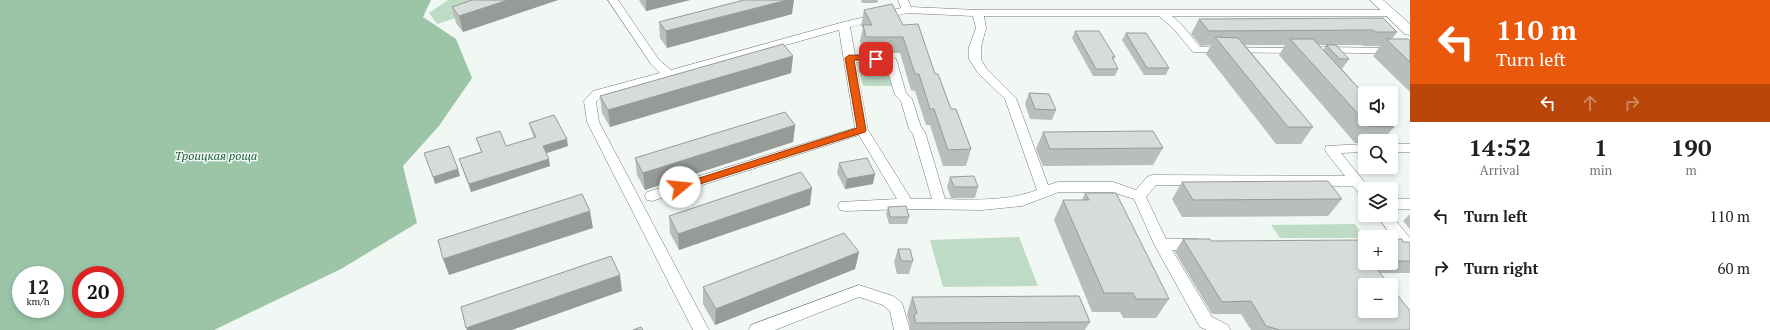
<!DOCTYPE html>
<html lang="en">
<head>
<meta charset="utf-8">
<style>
  body { margin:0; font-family:"PT Serif",serif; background:#f6f6f6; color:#202124; height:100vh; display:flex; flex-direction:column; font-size:15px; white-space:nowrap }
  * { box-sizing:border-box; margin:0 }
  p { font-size:13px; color:#757577 }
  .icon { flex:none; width:22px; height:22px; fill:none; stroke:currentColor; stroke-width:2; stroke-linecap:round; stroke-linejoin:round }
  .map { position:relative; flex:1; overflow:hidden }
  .panel { display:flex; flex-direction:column; background:#fff; width:360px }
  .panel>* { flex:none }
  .guide { background:#ea580c; color:#fff; overflow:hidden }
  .fabs { position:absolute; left:1358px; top:86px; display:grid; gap:8px }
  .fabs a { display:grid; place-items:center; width:40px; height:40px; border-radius:4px; background:#fff; box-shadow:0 2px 6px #0003; font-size:20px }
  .speed { position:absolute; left:12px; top:266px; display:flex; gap:8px; font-size:20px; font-weight:700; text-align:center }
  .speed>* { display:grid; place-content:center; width:52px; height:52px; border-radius:50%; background:#fff; box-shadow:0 2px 6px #0003; line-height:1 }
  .speed small { font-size:10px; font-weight:400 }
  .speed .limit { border:6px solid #d22; background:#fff; color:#111 }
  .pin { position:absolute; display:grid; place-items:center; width:34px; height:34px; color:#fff; margin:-17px; border-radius:8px; box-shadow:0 2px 6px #0006 }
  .me { position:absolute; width:44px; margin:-22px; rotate:73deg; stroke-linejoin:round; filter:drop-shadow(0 0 3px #0008) }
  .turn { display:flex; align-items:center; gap:14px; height:84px; padding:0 20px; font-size:18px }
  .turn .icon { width:52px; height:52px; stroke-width:2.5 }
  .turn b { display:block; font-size:28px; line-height:34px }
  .lanes { display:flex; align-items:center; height:38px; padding:0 20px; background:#0003; justify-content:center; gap:20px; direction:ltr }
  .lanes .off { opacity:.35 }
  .eta { display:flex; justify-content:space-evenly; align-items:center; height:68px; text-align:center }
  .eta b { font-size:24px; font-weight:700; line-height:28px }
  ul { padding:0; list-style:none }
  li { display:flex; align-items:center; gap:12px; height:52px; padding:0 20px }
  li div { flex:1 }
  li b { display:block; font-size:15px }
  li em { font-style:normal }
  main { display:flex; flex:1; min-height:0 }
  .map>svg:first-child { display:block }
</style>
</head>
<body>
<main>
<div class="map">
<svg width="1410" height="330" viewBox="0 0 1410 330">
  <rect width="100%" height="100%" fill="#f1f8f3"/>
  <g fill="#bedbc6">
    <path d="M448 0H510L437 24 429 13Z"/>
    <path d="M857 63 885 64 887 66 892 86H863Z"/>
    <path d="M1355 224 1365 238H1280L1271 225Z"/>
    <path d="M1019 237 1038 286 943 287 930 240Z"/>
  </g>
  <path fill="#9cc5a8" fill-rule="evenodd" d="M0 0H431L423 17 456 39 472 78 439 126 403 166 417 223 341 269 214 330H0ZM21 275H55V309H21ZM81 275H115V309H81Z"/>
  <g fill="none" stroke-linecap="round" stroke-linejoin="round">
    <defs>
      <g id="minor">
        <path d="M608 0H618L659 60 671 70 840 23 901 8 898 0H908L911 7 978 10H1390L1395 13 1390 16H1172L1181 24 1200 47 1304 48 1306 50 1304 52 1300 53 1193 52 1173 28 1159 16H984L986 28 981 47V59L986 68 1016 98 1048 185 1058 182H1113L1136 190 1147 177 1152 175 1345 176 1326 152 1325 149 1326 146 1365 144V152L1341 153 1370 189H1365V197L1360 195 1353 186 1156 185 1146 197 1166 239H1197L1202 241 1204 245 1202 249 1197 251 1172 250 1212 317 1228 325 1230 330H1207L1200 327 1154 244 1134 199 1112 192H1059L1022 206 982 210 907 209 845 211 840 210 838 206 840 202 897 199 859 135 652 201 647 200 645 196 647 192 855 128 839 30 601 97 596 102 599 122 709 330H693L587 122 584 101 593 91 660 73 651 64ZM907 13 973 16 976 28 969 47V59L978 73 1005 99 1037 190C1008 201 976 200 945 199L925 132 921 127 912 99 906 93 896 59 890 56 855 55 850 27ZM856 62H885L895 95 901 101 909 129 913 134 932 199H911L868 130Z"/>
        <path d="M1323 47 1394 48 1400 51 1394 54 1319 52 1317 50 1319 48Z"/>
        <path d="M1364 116H1365V119H1375L1392 138 1394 141 1393 144H1410V152H1391V141H1381L1364 122 1362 119Z"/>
        <rect x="1391" y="199" width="19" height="10"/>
        <path d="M1376 215H1391L1410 238V252L1404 251Z"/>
        <path d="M859 285 893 296 902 303 910 330H894L890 311 883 305 859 297 775 330H749L751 325Z"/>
      </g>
      <path id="major" d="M1370 0H1383L1410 24V35L1405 34Z"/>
    </defs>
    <use href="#minor" stroke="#747a76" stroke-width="1"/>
    <use href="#major" stroke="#747a76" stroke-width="1"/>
    <use href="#minor" fill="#fff" fill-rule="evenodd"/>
    <use href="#major" fill="#fff" fill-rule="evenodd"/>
  </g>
  <g fill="#b8beba">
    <path d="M472 0H558L463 32 456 23 452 7Z"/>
    <path d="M639 0H690L646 11 640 2Z"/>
    <path d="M861 0H878L877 3H862Z"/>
    <path d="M864 10 903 25 935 74 951 109 971 149 966 166H943L930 125H926L915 91 911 90 900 53H864L860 41 863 28 861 26Z"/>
    <path d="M792 14 667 48 660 38 659 22Z"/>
    <path d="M1199 19 1397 32 1392 39 1410 41V92L1373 56 1380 46H1364L1362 45H1319L1323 50 1326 45 1349 59 1342 69 1394 127 1382 141H1365V143H1355L1279 55 1285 45H1245L1313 127 1301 144H1276L1206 54 1211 45 1201 46 1191 34Z"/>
    <path d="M1075 31 1115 57 1113 61 1118 69 1115 76H1093L1072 38Z"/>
    <path d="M1126 33 1169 68 1166 75H1144L1122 40Z"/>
    <path d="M793 56 791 73 610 127 602 113 600 96Z"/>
    <path d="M1029 93 1056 110 1052 120 1030 119 1025 104Z"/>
    <path d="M529 123 568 146 546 153 550 166 471 192 459 159 481 152 476 138 506 146 534 138 531 130Z"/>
    <path d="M795 125 793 142 645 190 637 175 635 158Z"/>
    <path d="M1043 132 1163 148 1153 165 1043 166 1036 149Z"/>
    <path d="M839 163 873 184 845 189 837 173Z"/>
    <path d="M950 177 978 187 975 198H951L947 187Z"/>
    <path d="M1182 182 1342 199 1328 216 1182 217 1172 199Z"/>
    <path d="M1085 193 1169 299 1156 318H1123L1120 312H1092L1054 220 1063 200H1082Z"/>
    <path d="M810 205 679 250 670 233 669 216Z"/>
    <path d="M888 207 909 217 907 224H889L886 214Z"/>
    <path d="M1410 214V229L1403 221Z"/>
    <path d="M1183 239 1211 241 1365 263H1391V240L1410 261V273H1380L1410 330H1251L1241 314H1212L1175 252Z"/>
    <path d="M898 249 913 261 909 274H897L894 262Z"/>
    <path d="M859 252 855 269 715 325 703 304V287Z"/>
    <path d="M912 297 1090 322 1085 330H909L910 326 907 314Z"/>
  </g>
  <g fill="#969b97">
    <path d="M508 0H558L463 32 459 16Z"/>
    <path d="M646 0H690L646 11Z"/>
    <path d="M787 0H794L792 14 667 48 666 31Z"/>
    <path d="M793 56 791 73 610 127 608 110Z"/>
    <path d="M795 125 793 142 645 190 643 173Z"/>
    <path d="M567 139 568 146 544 154 543 146Z"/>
    <path d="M549 159 550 166 471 192 469 184Z"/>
    <path d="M458 169 460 176 435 184 433 177Z"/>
    <path d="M875 174 873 184 845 189 847 179Z"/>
    <path d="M812 188 810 205 679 250 678 234Z"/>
    <path d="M590 211 593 228 449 275 443 259Z"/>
    <path d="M859 252 855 269 715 325 716 309Z"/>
    <path d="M620 275 622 291 512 330H467L466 328Z"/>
  </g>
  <g fill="#d6ddd8" stroke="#969b97">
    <path d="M472 0H508L459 16 452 7Z"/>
    <path d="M744 0H787L666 31 659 22Z"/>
    <path d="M892 4 903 25 918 24 935 74H938L951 109H956L971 149 948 150 934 109H930L919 74H915L903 37H866L863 25H872L864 10Z"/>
    <path d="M1383 18 1397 32H1375L1373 30 1209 31 1199 19Z"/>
    <path d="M1075 31H1099L1115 57H1112L1118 69H1096Z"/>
    <path d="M1126 33H1146L1169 68H1147Z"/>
    <path d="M1215 37 1238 38 1313 127H1288Z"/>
    <path d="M1290 39H1313L1365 95V119H1387L1394 127 1369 126Z"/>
    <path d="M1386 39H1408L1410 41V62Z"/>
    <path d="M783 44 793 56 608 110 600 96Z"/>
    <path d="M1326 45H1336L1349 59H1340Z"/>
    <path d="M1029 93 1049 94 1056 110 1035 109Z"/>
    <path d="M785 112 795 125 643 173 635 158Z"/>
    <path d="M554 115 567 139 543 146 549 159 469 184 459 159 482 152 476 138 500 131 506 146 536 137 529 123Z"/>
    <path d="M1153 131 1163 148 1050 149 1043 132Z"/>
    <path d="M449 146 458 169 433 177 424 153Z"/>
    <path d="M867 158 875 174 847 179 839 163Z"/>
    <path d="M801 172 812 188 678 234 669 216Z"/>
    <path d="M974 176 978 187H954L950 177Z"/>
    <path d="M1328 181 1342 199 1193 200 1182 182Z"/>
    <path d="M1085 193H1116L1169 299H1136L1133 293H1104L1063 200H1089Z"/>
    <path d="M582 194 590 211 443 259 438 240Z"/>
    <path d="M906 206 909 217H890L888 207Z"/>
    <path d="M844 233 859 252 716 309 703 287Z"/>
    <path d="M1183 239H1210L1211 241 1365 240V263H1372L1390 285H1365V311H1391V287L1410 311V330H1280L1266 326 1251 301 1222 302Z"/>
    <path d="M1402 239 1403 242H1409L1410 244V261H1391V240Z"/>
    <path d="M898 249H910L913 261H901Z"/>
    <path d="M611 256 620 275 466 328 461 307Z"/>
    <path d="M1079 296 1090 322 916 323 914 315 917 313 912 297Z"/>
    <path d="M641 327 643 330H633Z"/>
  </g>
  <path fill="#ea580c" stroke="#983908" d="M849 55 876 56 880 59 876 61 854 60 866 130 865 132 684 189H677L676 187 677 185 857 128 845 58Z"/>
  <g text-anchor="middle" stroke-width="3" stroke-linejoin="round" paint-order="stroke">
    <g font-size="12" font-style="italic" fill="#1c5c37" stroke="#f1f8f3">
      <text x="216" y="160">Троицкая роща</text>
    </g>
  </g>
</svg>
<div class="fabs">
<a><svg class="icon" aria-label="sound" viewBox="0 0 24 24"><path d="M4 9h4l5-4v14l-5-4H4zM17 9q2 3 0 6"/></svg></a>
<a><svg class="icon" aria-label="search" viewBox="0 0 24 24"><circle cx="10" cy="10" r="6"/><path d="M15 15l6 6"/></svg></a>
<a><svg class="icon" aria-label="layers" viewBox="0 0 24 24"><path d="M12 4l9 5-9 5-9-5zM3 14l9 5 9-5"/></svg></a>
<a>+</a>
<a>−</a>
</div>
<div class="speed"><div>12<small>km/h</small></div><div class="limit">20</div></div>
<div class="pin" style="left:876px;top:59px;background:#d93025"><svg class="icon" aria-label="arrive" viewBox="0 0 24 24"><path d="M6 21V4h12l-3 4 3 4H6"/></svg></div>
<svg class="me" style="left:680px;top:187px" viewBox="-20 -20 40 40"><circle r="19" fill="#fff"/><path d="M0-13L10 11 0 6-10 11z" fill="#ea580c"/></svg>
</div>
<section class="panel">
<div class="guide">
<div class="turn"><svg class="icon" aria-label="left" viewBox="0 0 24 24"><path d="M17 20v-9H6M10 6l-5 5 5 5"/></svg><div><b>110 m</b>Turn left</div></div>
<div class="lanes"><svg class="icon" aria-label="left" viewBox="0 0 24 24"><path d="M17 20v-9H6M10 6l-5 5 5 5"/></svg><svg class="icon off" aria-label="ahead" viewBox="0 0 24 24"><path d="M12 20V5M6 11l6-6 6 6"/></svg><svg class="icon off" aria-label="right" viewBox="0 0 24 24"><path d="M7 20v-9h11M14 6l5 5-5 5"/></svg></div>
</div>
<div class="eta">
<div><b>14:52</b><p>Arrival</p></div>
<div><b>1</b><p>min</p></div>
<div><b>190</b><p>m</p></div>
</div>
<ul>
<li><svg class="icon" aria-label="left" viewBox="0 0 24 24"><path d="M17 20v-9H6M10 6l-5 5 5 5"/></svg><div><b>Turn left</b></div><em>110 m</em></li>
<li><svg class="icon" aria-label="right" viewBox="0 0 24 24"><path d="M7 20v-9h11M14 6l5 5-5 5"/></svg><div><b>Turn right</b></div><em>60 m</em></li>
</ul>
</section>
</main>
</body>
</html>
